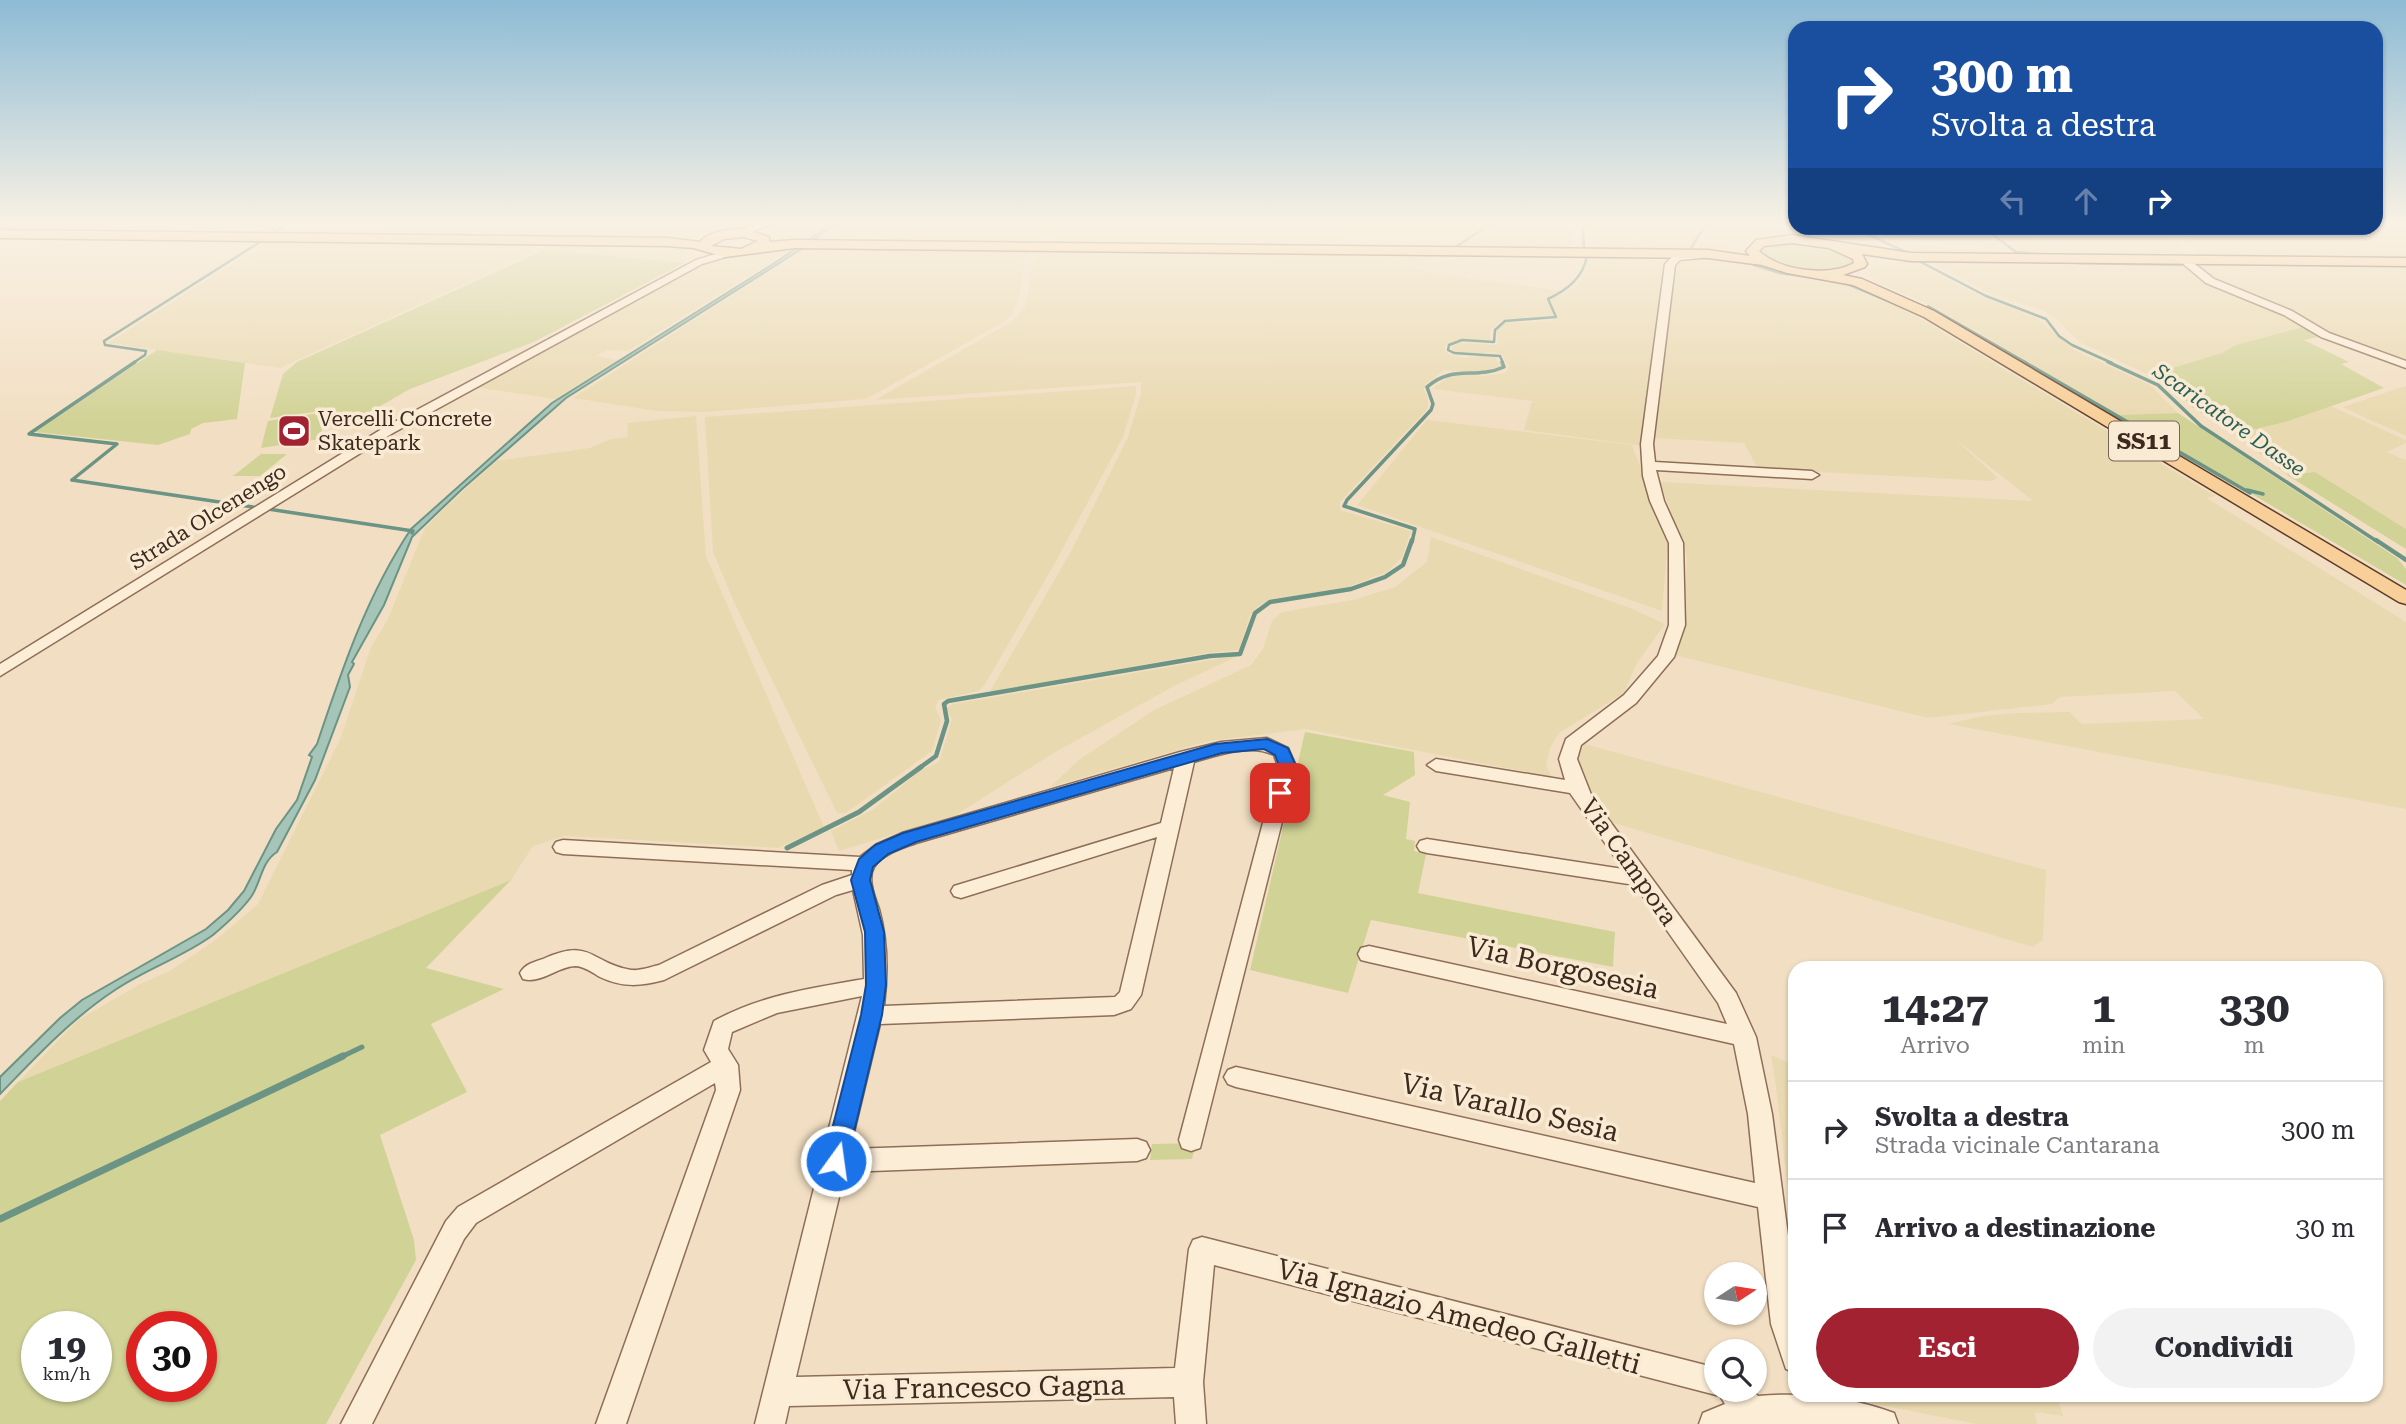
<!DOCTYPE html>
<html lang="it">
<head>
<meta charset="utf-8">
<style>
  body { margin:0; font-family:"Roboto Serif",serif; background:#f2f2f3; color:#2b2b33; height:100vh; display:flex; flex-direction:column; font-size:26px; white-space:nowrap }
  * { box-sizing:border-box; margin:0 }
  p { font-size:23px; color:#7c7c81 }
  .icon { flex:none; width:38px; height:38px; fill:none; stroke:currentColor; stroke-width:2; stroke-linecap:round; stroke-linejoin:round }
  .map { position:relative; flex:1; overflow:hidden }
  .panel { position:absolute; left:1788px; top:961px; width:595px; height:441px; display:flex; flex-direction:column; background:#fff; border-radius:21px; box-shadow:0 2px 5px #0004 }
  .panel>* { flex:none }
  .hud { position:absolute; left:1788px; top:21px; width:595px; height:214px; border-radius:21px; box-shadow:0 2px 5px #0004; background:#1a4fa0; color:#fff; overflow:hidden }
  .needle { width:46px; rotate:78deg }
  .tools { position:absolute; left:1704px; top:1262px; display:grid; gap:14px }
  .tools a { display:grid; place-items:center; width:63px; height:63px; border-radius:50%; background:#fff; box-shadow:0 2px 5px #0004; font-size:35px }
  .speed { position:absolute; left:21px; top:1311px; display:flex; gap:14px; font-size:35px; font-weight:700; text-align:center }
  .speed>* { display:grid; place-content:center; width:91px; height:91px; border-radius:50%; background:#fff; box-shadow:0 2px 5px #0004; line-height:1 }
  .speed small { font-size:18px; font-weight:400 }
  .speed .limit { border:10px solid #d22; background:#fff; color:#111 }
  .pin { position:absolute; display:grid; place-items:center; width:60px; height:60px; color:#fff; margin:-30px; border-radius:14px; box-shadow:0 4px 10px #0006 }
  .me { position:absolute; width:77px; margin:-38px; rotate:14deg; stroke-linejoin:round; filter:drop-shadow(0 0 5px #0008) }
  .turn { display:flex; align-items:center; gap:24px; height:147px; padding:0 28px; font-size:32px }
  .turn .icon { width:91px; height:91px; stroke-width:2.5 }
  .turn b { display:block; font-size:49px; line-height:60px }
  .lanes { display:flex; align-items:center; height:66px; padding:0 28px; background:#0003; justify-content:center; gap:35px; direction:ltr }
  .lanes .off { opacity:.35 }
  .eta { display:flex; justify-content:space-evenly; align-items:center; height:119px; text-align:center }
  .eta b { font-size:42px; font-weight:700; line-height:49px }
  .primary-button { display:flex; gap:14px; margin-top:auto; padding:14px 28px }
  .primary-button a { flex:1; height:80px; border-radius:42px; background:#a32232; color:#fff; font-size:28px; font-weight:700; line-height:80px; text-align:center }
  .primary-button a+a { background:#f2f2f3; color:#2b2b33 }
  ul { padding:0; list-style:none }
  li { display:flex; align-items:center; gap:21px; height:98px; padding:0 28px; border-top:2px solid #e1e1e2 }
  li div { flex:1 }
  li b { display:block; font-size:26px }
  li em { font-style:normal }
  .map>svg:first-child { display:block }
</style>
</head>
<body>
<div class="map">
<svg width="2406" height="1424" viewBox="0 0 2406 1424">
  <rect width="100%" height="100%" fill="#f2dfc3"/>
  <g fill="#e9d9b0">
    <path d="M0 222H279L265 231 255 233 0 227Z"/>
    <path d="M392 222H756L686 239 378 234Z"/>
    <path d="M777 222H829L805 239 772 236 769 233 770 226Z"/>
    <path d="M840 222H1048L1037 243 815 240Z"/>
    <path d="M1056 222H1491L1473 233 1349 231 1350 246 1054 243Z"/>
    <path d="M1498 222H1705L1689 249H1640L1638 234H1633L1635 247 1597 248 1588 223 1571 222 1560 225 1570 229 1571 248H1459Z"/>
    <path d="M1711 222H1795L1796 228H1848L1892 251 1860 248 1826 238 1780 234 1747 240 1730 248 1696 250Z"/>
    <path d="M2377 222H2406V259L2196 254 2191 244 2172 228H2376Z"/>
    <path d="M1871 228H1981L2008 250 1894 237Z"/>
    <path d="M1986 228H2162L2180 242 2184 252 2181 256 2164 257 2027 252 2020 250Z"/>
    <path d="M1886 240 1913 244 1993 252 1917 254Z"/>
    <path d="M288 243 534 245 539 250 280 368 108 343 246 255 256 253 268 245Z"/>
    <path d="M561 246H680L691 254 680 262H659L544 250Z"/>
    <path d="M794 248 628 351 607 350 596 356 617 360 555 399 474 387 703 263 720 257Z"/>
    <path d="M806 248 1030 251 1025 259 1019 296 1012 314 1004 322 866 399 705 412 658 411 573 398Z"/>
    <path d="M1040 251 1426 255 1433 257 1415 267V270L1561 291 1545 298 1554 317 1501 321 1490 330V342L1464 340 1445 345V351L1450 355 1464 358 1493 355 1502 366 1496 371 1479 373 1444 370 1426 384 1424 390 1428 399V408L1340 502V510L1411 531 1402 557 1387 572 1348 587 1270 600 1258 606 1250 615 1239 650 1207 653 989 693 1069 555 1128 437 1141 394V382L875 400 1013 321 1025 306 1034 262Z"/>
    <path d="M1590 257 1645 258 1655 259 1667 266 1652 359 1644 446 1524 430 1532 401 1432 389 1454 373 1482 376 1505 373 1509 367 1502 355 1494 352 1462 355 1452 351 1453 345 1461 343 1498 345 1496 331 1504 323 1550 321 1558 317 1550 300 1575 288 1582 279Z"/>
    <path d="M1686 260 1743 262 1783 274 1836 281 1870 293 1916 316 2215 496 2207 498 2406 622V809L1948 724 1983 716 2016 713 2070 712 2082 724 2204 719 2175 691 2060 697 2052 704 1928 718 1674 655 1685 625 1687 556 1660 482 2033 501 1955 439 1998 478 1991 481 1758 469 1744 443 1653 438 1676 265Z"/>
    <path d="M1911 261 1982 297 2036 318 2074 350 2150 385 2178 413 2118 415 1968 326 1932 306 1876 282 1869 275 1871 269 1881 264Z"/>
    <path d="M1932 263 2186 266 2199 277 2307 326 2236 345 2222 353 2149 375 2079 342 2060 322 2044 311 1991 294Z"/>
    <path d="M2192 263 2406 266V364L2348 344 2220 283Z"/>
    <path d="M1136 386V394L1123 437 1055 563 984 686 978 691 939 700 935 707 941 720 932 751 846 813H837L734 602 713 552 705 417Z"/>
    <path d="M2406 386V436L2342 407Z"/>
    <path d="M2331 406 2406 440V443L2387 452 2406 460V529L2315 472 2287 475 2234 434Z"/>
    <path d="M696 416 706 556 824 827 778 848 565 836 533 846 511 880 18 1082 78 1020 140 984 170 971 217 939 258 904 341 737 371 647 387 621 425 528 443 510 496 461 590 448 611 439 627 437 628 423Z"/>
    <path d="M1427 420 1632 445 1668 540 1662 611 1357 505Z"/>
    <path d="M1431 537 1633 609 1665 624 1637 663 1624 693 1559 733 1550 748 1546 766 1552 777 1305 729 1209 741 1050 787 1080 759 1154 710 1251 665 1263 649 1272 621 1282 612 1353 600 1395 587 1427 562Z"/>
    <path d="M1240 655 1174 686 1052 754 956 815 839 851 831 831 874 809 921 770 939 762 952 719 946 709 953 704Z"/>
    <path d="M1585 744 2046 870 2043 940 2033 947 1607 821 1581 785 1574 760Z"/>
    <path d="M1771 1055 1795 1065V1249L1776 1087Z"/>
    <path d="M1828 1395H2057L2063 1416 2035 1412 2037 1424H1977Z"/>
  </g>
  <g fill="#d1d296" fill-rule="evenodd">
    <path d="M1786 242 1829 247 1850 257 1852 262C1829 281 1784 268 1761 254V249L1767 245Z"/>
    <path d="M544 250 684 263 534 342 410 389 354 421 330 417 328 410 270 418 283 374 297 362Z"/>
    <path d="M2307 326 2322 336 2304 340 2349 362 2341 364 2384 388 2285 422 2234 434 2192 407 2168 383 2149 375 2222 353 2236 345Z"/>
    <path d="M157 350 245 363 237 419 203 423 191 429 190 434 158 445 35 432Z"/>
    <path d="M325 412 320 439 261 448 268 421Z"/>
    <path d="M2178 413 2397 558 2406 569V585L2118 415Z"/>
    <path d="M261 454H287L260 476H233Z"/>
    <path d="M2315 472 2406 529V549L2287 475Z"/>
    <path d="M1305 732 1414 752 1415 775 1383 795 1410 802 1406 839 1415 841 1414 851 1426 854 1418 893 1615 932 1613 967 1371 920 1348 993 1250 970Z"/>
    <path d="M511 880 426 968 504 989 431 1024 467 1092 380 1135 414 1240 416 1260 326 1424H0V1101L18 1082ZM37 1326H96V1386H37ZM142 1326H201V1386H142Z"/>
    <path d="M1196 1143 1192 1159 1150 1160 1152 1144Z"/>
  </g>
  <path fill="#a5c5b8" stroke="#6b9485" stroke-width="2" d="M834 222H838L800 250 566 398 461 490 412 537 384 605 352 662 354 664 348 675 350 687 315 780 277 852C261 862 261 883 251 897 241 911 226 924 213 935 183 957 146 969 115 990 71 1019 37 1056 0 1094V1077L60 1018 82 1000 206 929 228 910 244 891 276 829 297 800 312 757 309 755 317 744C342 669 367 595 411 529L552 403 773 264Z"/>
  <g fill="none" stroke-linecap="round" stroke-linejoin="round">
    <g stroke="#6b9485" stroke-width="2.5">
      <path d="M1583 226 1584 250"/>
      <path d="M1854 228 1908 253"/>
      <path d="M1984 228 2016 252 2059 256"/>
      <path d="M270 235 290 222"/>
      <path d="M1454 248 1494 222"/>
      <path d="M1690 250 1707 222"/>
      <path d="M1917 260 1986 296 2046 319 2059 336 2072 345 2112 363"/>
      <path d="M2077 263 2185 265"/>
      <path d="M1754 265 1780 273 1809 277"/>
      <path d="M1845 283 1905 308"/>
      <path d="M1928 306 2027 363"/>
      <path d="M133 363 145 355 146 351 105 345 104 341 263 240"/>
      <path d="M1503 363 1500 356 1454 353 1448 350 1449 345 1462 340 1494 342 1495 330 1505 321 1556 317 1548 299C1567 290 1583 278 1587 256"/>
    </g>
    <g stroke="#6b9485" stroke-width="3.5">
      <path d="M2024 362 2250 493"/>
      <path d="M2108 362 2158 385 2201 426 2378 542"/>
      <path d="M72 480 117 444 29 434 135 362"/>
      <path d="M72 480 253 507"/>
      <path d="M2247 490 2263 494"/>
      <path d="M268 509 413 531 412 533"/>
      <path d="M1412 542 1415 529 1344 506 1347 500 1431 410 1433 404 1427 387C1453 364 1475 380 1504 367L1502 362"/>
    </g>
    <g stroke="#6b9485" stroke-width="4.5">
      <path d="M2376 540 2406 560"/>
      <path d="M918 769 936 756 947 721 944 704 948 701 1210 656 1240 654 1255 613 1270 602 1351 589 1385 577 1403 565 1412 540"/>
    </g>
    <g stroke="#6b9485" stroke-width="5">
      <path d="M787 848 859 812 921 767"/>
      <path d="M339 1058 362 1047"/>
    </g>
    <path stroke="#6b9485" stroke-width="7" d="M0 1219 343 1056"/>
    <defs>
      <g id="minor">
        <path d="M763 222H776L742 236 734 234Z"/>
        <path d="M732 249 735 250V254L702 264 393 433 0 676V664L385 427 696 260Z"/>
        <path d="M1698 253 1701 254V258L1680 260 1675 265 1653 444 1655 462 1812 471 1819 475 1812 479 1656 470 1664 501 1683 543 1685 625 1674 657 1636 703 1581 745 1577 759 1592 797 1736 993 1756 1037 1772 1114 1796 1296V1373L1786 1369 1771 1324 1758 1207 1236 1087 1228 1084 1224 1077 1228 1070 1236 1067 1755 1183 1748 1114 1734 1044 1369 962 1361 960 1358 954 1361 948 1369 946 1727 1024 1718 1003 1635 885 1427 853 1420 851 1417 846 1420 841 1427 839 1623 869 1570 793 1436 771 1427 765 1436 759 1565 780 1559 759 1566 739 1624 695 1658 656 1669 625V543L1650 501 1643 476 1641 444 1665 264 1674 255Z"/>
        <path d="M2181 258H2187L2214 279 2292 311 2329 333 2406 361V368L2321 337 2284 315 2206 283 2181 262Z"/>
        <path d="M1267 738 1288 748 1296 766 1200 1148 1191 1151 1182 1148 1179 1140 1278 766 1274 755C1251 743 1217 755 1194 762L1141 995 1131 1009 1114 1015 880 1024 850 1149 1137 1139 1146 1142 1150 1150 1146 1158 1137 1161 845 1172 796 1377 1175 1368 1189 1249 1193 1240 1202 1237 1717 1368V1390H1752L1758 1396C1801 1392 1853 1397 1894 1413L1898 1424H1699L1703 1413 1725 1404 1720 1396 1214 1265 1203 1382 1206 1424H1176L1174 1397 789 1406 785 1424H755L862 996 777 1013 732 1032 728 1049 738 1065 740 1090 626 1424H596L716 1090 715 1083 476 1223 464 1239 372 1424H341L446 1221 458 1207 711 1062 704 1050 714 1021C761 995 812 988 864 979L863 935 853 890 836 895 664 980C641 986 623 988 600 977 593 973 584 966 575 966 557 967 541 984 523 979L520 973C525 964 534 962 543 959 592 937 590 963 631 970 640 971 650 967 659 965L822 885 852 875V870L563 854 556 852 553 847 556 842 563 840 860 857 877 844 902 833 1180 752 1221 742ZM1174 768 1161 823 954 886 951 891 954 896 961 898 1157 837 1120 992 1115 997 884 1006C888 974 888 941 879 909 875 897 867 879 874 867 882 854 903 848 916 843Z"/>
      </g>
      <path id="major" d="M744 229 769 237V242L794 240 1708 250 1750 256 1746 251 1756 240 1792 235 1911 253 2406 258V266L1911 261 1862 254 1867 264 1865 267 1843 275 1862 279 1934 311 2406 590V604L2399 602 1924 317 1853 285 1787 273 1762 265 1708 258 794 248 725 257 693 248 668 246 0 238V230L668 238 700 242C709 231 730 229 744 229ZM744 237 758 241 741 249 711 246 724 239ZM1792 243 1829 248 1853 259 1854 263C1829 277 1780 271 1759 251L1764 246Z"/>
    </defs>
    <use href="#minor" stroke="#8e6e58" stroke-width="3"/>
    <use href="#major" stroke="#5c3d2c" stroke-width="3"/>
    <use href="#minor" fill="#fcedd7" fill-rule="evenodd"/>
    <use href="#major" fill="#f8cf98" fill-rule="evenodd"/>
  </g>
  <linearGradient id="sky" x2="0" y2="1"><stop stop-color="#8dbbd5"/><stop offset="0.53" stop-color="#f9f1e4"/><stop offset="1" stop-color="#f9f1e4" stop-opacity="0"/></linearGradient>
  <rect width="2406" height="422" fill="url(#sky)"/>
  <path fill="#1a73e8" stroke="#114b97" stroke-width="2" d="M1267 739 1288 748 1296 766 1286 797 1280 798 1272 793 1279 766 1275 755 1264 749 1222 753 916 842 888 854 873 867 870 880 884 932 886 985 882 1015 847 1161 844 1168 836 1171 828 1168 824 1161 861 1015 866 985 865 932 851 880 859 859 875 845 903 833 1215 744Z"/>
  <defs>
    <symbol id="stadium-square" viewBox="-11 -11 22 22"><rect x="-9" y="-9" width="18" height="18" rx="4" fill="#a32232" stroke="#f9ead3"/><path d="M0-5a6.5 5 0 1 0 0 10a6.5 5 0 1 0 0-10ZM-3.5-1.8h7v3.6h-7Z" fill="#fff"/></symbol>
  </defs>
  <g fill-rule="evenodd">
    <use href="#stadium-square" x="275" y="412" width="38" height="38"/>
  </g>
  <g text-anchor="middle" stroke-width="7" stroke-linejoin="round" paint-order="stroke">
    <g font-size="21" fill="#3d291d" stroke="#f9ead3" text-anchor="start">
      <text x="318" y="426">Vercelli Concrete<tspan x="318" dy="24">Skatepark</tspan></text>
    </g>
    <g font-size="21" font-style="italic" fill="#2b5e55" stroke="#f9ead3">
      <text transform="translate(2229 420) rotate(35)" y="7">Scaricatore Dasse</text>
    </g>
    <g font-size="21" fill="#3d291d" stroke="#f9ead3">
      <text transform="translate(208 517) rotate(-32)" y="7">Strada Olcenengo</text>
    </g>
    <rect fill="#f9ead3" stroke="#756354" stroke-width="2" x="2109" y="421.5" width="70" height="39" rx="5"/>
    <g font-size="23" font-weight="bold" fill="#3d291d">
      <text x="2144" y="449">SS11</text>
    </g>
    <g font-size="24" fill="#3d291d" stroke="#f9ead3">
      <text transform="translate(1629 862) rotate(55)" y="8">Via Campora</text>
    </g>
    <g font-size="28" fill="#3d291d" stroke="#f9ead3">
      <text transform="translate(1563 967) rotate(13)" y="10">Via Borgosesia</text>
      <text transform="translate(1510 1107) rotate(13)" y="10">Via Varallo Sesia</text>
      <text transform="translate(1459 1316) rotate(15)" y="10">Via Ignazio Amedeo Galletti</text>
      <text transform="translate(984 1387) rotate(-1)" y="10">Via Francesco Gagna</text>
    </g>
  </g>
</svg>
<div class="tools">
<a><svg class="needle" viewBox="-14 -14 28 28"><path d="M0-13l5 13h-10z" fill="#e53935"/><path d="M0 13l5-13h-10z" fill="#7c7c81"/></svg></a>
<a><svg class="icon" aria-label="search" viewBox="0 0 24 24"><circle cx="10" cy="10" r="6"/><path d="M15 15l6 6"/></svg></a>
</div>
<div class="speed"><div>19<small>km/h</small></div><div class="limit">30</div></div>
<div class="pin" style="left:1280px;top:793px;background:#d93025"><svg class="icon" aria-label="arrive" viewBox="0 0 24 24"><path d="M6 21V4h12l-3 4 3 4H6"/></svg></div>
<svg class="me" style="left:836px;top:1161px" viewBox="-20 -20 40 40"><circle r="17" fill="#1a73e8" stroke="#fff" stroke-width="3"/><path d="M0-11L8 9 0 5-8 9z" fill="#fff"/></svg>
<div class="hud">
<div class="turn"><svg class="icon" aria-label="right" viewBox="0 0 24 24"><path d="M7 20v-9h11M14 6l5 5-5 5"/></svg><div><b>300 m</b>Svolta a destra</div></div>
<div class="lanes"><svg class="icon off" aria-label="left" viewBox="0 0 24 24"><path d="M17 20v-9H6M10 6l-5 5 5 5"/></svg><svg class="icon off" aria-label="ahead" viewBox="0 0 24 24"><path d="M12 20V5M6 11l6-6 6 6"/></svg><svg class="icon" aria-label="right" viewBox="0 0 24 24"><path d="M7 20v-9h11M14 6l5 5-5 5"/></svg></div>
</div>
<section class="panel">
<div class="eta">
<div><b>14:27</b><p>Arrivo</p></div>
<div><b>1</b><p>min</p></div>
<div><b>330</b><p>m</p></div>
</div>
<ul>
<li><svg class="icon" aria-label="right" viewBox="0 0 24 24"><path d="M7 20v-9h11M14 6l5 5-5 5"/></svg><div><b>Svolta a destra</b><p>Strada vicinale Cantarana</p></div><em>300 m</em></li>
<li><svg class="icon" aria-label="arrive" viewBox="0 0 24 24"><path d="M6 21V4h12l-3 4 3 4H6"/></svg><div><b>Arrivo a destinazione</b></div><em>30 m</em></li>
</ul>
<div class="primary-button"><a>Esci</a><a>Condividi</a></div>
</section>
</div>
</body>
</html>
